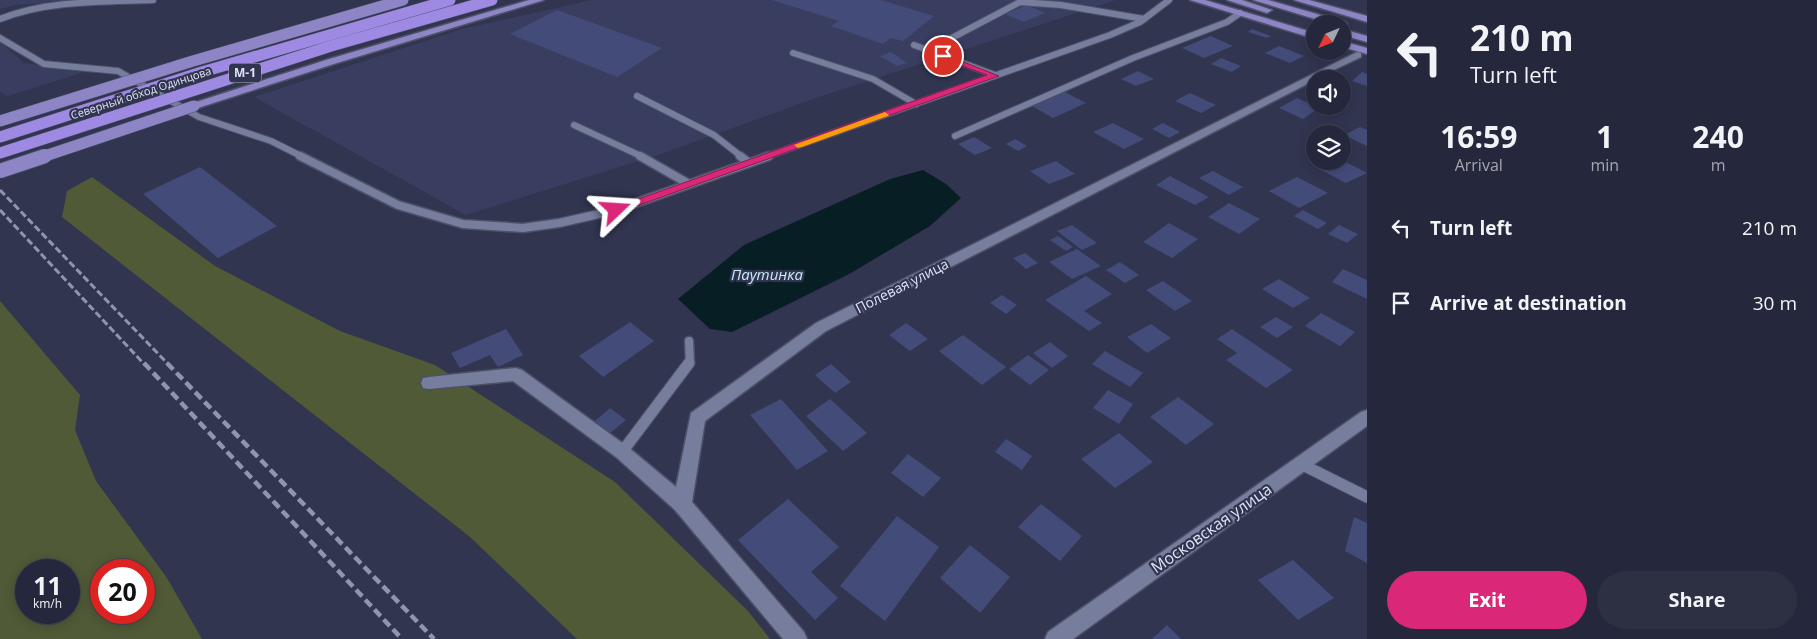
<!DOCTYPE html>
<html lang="en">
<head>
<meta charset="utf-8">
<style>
  body { margin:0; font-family:"Open Sans",sans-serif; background:#2d3043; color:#f1f3f6; height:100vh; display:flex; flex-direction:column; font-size:19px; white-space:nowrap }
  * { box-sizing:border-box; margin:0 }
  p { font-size:16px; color:#a3a6af }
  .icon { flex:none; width:28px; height:28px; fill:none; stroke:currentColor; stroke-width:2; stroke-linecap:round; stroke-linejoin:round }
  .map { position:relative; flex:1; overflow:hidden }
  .panel { display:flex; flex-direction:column; background:#25283c; width:450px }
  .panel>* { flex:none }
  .banner { background:#25283c; color:#f1f3f6; overflow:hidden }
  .needle { width:32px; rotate:227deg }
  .controls { position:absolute; left:1306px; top:15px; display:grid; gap:10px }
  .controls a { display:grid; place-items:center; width:45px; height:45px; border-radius:50%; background:#25283c; box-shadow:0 2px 12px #0003,0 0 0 1px #424456; font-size:25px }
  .speed { position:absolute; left:15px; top:559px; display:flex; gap:10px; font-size:25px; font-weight:700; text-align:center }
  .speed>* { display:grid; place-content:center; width:65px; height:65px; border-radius:50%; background:#25283c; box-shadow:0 2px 12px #0003,0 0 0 1px #424456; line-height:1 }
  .speed small { font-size:12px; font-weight:400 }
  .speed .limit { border:8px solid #d22; background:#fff; color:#111 }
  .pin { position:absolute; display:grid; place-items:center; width:42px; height:42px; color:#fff; margin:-21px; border:2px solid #fff; border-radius:50%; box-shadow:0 1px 5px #0007 }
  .me { position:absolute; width:55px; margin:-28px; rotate:70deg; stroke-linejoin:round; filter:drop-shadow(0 0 4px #0008) }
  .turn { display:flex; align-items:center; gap:18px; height:105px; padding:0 20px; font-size:22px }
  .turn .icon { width:65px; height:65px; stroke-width:2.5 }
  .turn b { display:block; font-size:35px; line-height:42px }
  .eta { display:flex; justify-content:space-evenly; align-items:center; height:85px; text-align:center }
  .eta b { font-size:30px; font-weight:700; line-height:35px }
  .primary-button { display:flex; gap:10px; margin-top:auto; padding:10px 20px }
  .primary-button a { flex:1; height:58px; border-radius:30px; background:#db2777; color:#fff; font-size:20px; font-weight:700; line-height:58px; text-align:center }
  .primary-button a+a { background:#2d3043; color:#f1f3f6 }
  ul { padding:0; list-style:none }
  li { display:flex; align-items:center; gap:15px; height:75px; padding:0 20px }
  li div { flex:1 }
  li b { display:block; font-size:19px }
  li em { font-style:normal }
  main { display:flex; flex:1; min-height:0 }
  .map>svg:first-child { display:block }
</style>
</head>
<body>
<main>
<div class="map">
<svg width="1367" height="639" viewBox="0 0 1367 639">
  <rect width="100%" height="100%" fill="#313550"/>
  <g fill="#393e60">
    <path d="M0 0H96L16 5 0 9Z"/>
    <path d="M592 0H1116L813 99 661 154 466 215 254 97 462 29Z"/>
    <path d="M0 42 24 63 84 72 8 96 0 92Z"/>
  </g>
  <g fill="#505a36" fill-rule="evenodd">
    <path d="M92 177 215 266 340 331 435 365 615 482 748 611 770 639H577L470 537 62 217 67 191Z"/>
    <path d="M0 301 80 395 75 430 96 481 167 578 202 639H0ZM26 570H69V612H26ZM101 570H144V612H101Z"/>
  </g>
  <path fill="#081e25" d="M923 170 946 184 961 198 930 226 851 273 732 332 710 329 678 299 744 245 890 179Z"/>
  <g fill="#434b79">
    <path d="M772 0H881L934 16 903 41 891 38 883 44 831 26 839 21Z"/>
    <path d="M1027 5 1045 13 1024 22 1005 14Z"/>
    <path d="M557 10 662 48 617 77 510 34Z"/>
    <path d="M1252 29 1271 36 1267 38 1248 32Z"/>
    <path d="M1211 36 1233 46 1204 58 1182 48Z"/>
    <path d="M1279 46 1304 56 1290 63 1265 53Z"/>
    <path d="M891 52 907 63 897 66 880 56Z"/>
    <path d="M1221 58 1241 66 1232 72 1211 64Z"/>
    <path d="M1138 71 1154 79 1136 86 1121 79Z"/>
    <path d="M1362 72 1367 74V86L1352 81Z"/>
    <path d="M1065 92 1086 103 1053 118 1032 106Z"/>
    <path d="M1190 93 1216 105 1201 113 1175 101Z"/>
    <path d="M1297 98 1315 106 1320 107 1303 119 1279 108Z"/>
    <path d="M1113 123 1144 139 1124 149 1093 132Z"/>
    <path d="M1163 123 1180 132 1169 138 1152 129Z"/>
    <path d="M1360 127 1367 130V146L1344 135Z"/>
    <path d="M974 137 992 148 975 155 958 144Z"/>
    <path d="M1015 139 1027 146 1018 151 1006 144Z"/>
    <path d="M1342 160 1367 173 1346 183 1315 167 1328 161Z"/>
    <path d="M1056 161 1075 174 1049 184 1030 171Z"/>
    <path d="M200 167 277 226 218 258 143 194Z"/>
    <path d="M1213 171 1243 187 1229 195 1199 178Z"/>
    <path d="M1170 176 1209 197 1195 205 1156 185Z"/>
    <path d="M1297 177 1328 193 1299 208 1269 191Z"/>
    <path d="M1229 203 1260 219 1239 234 1208 217Z"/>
    <path d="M1303 210 1327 223 1318 229 1294 216Z"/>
    <path d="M1169 223 1198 239 1172 258 1143 242Z"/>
    <path d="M1072 225 1097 243 1082 250 1057 231Z"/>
    <path d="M1339 225 1358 234 1347 243 1328 234Z"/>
    <path d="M1058 236 1073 247 1066 251 1050 240Z"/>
    <path d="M1077 249 1101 266 1072 279 1049 262Z"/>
    <path d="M1025 253 1038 263 1026 269 1013 258Z"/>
    <path d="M1120 262 1139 275 1125 283 1106 270Z"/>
    <path d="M1343 269 1367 280V299L1332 282Z"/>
    <path d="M1086 276 1112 294 1084 311 1102 323 1089 331 1045 300Z"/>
    <path d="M1279 279 1310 298 1293 308 1262 289Z"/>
    <path d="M1163 281 1192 301 1175 311 1146 290Z"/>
    <path d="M1002 295 1017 305 1006 314 990 303Z"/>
    <path d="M1321 313 1355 332 1340 346 1305 326Z"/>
    <path d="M1276 317 1293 327 1277 338 1260 327Z"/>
    <path d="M630 322 654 341 603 377 579 356Z"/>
    <path d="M906 323 928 339 910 351 889 335Z"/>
    <path d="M1151 324 1171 338 1147 353 1127 337Z"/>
    <path d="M506 329 523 355 498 367 490 355 460 368 451 353Z"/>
    <path d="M1232 329 1293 370 1266 388 1226 360 1237 353 1217 339Z"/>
    <path d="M963 335 1006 367 982 385 939 351Z"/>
    <path d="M1050 342 1068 356 1052 368 1033 353Z"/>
    <path d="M1105 351 1143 373 1130 387 1092 364Z"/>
    <path d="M1028 355 1049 370 1030 385 1009 369Z"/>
    <path d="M831 364 851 382 835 393 815 375Z"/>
    <path d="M1108 390 1133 404 1119 424 1093 408Z"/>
    <path d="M1178 397 1214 424 1186 445 1150 417Z"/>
    <path d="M781 399 828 451 797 470 750 415Z"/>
    <path d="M830 399 867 433 843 451 806 416Z"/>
    <path d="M610 408 626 420 609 434 594 422Z"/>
    <path d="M1119 433 1153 462 1115 488 1081 459Z"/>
    <path d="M1006 439 1032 456 1022 470 995 452Z"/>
    <path d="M908 454 941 478 923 497 891 473Z"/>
    <path d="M788 499 839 547 811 572 838 598 815 620 738 540Z"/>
    <path d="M1041 504 1082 536 1060 561 1018 527Z"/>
    <path d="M897 516 939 547 885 621 840 586Z"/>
    <path d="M1354 517 1367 523V563L1345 551Z"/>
    <path d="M970 545 1010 577 980 613 940 578Z"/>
    <path d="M1293 560 1334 598 1298 620 1258 580Z"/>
    <path d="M1167 625 1181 639H1152Z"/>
  </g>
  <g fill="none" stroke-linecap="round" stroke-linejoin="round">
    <defs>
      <g id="lane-far2">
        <path d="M0 19C49 0 102 2 153 0"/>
        <path d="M0 38 44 64 118 71 199 117 271 141 303 157"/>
        <path d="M914 45 995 75"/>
        <path d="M929 50 1020 2 1061 5 1144 19"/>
        <path d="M793 53 873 79 916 104"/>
        <path d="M637 96 714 135 742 157"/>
        <path d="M574 125 643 157"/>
        <path d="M955 136 1133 58 1227 22 1240 13"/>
        <path d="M765 157 1110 35 1140 22 1169 0"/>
      </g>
      <g id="lane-far1">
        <path d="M300 156 398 205 463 224 523 228 559 223 616 210 769 156"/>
        <path d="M640 156 689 184"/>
        <path d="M740 156 749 163"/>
        <path d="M688 365 690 362 689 341"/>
      </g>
      <g id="lane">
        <path d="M622 452 689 363"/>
        <path d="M1301 464 1367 497"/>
      </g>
      <g id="street">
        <path d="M1357 52 1361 53V57L1315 79V80L826 331 705 421 692 502 804 632 807 639H783L675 510 616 457 513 381 429 389 423 388 421 383 423 378 429 377 516 368 522 370 628 447 676 487 691 413 816 323Z"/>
        <path d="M1367 410V426L1073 639H1045L1048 632 1361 412Z"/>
      </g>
      <g id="primary">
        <path d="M529 0H544L337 63 198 108H190L189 106 190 104 329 59Z"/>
        <path d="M1190 0H1205L1315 33V39Z"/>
        <path d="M1227 0H1242L1272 10 1267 13Z"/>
        <path d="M1253 0H1268L1345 22 1347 24 1342 27V24H1331Z"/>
        <path d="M1294 0H1309L1367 16V22Z"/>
        <path d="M1342 29 1367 36V42L1342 35Z"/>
        <path d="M1342 41 1367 48V54L1342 47Z"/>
      </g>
    </defs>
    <use href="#lane-far2" stroke="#4d5167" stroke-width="8"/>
    <use href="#lane-far1" stroke="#4d5167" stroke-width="11"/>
    <use href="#lane" stroke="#4d5167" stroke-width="13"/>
    <use href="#street" stroke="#4d5167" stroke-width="3"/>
    <use href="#primary" stroke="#4d5167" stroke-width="3"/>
    <use href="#lane-far2" stroke="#777e9d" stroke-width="6"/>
    <use href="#lane-far1" stroke="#777e9d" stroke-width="8"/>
    <use href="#lane" stroke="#777e9d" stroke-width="11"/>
    <use href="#street" fill="#777e9d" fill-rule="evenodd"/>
    <use href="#primary" fill="#8e85c7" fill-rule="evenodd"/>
    <g stroke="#9195ab" stroke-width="3" stroke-dasharray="7 3" stroke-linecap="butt">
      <path d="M0 190 169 365"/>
      <path d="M0 210 145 365"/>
    </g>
    <g stroke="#9195ab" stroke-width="4.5" stroke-dasharray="9 4.5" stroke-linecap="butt">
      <path d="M144 363 402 639"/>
      <path d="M167 363 434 639"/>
    </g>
    <defs>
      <g id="primary-bridge-far1">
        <path d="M0 121 193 61 403 0"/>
        <path d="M42 157 194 106"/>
      </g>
      <path id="primary-bridge" d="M0 171 45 156"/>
      <g id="highway-bridge">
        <path d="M0 137 202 72 450 0"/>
        <path d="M0 153 331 46 492 0"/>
      </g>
    </defs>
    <use href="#primary-bridge-far1" stroke="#4d5167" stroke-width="12" stroke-linecap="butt"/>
    <use href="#primary-bridge" stroke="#4d5167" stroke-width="16" stroke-linecap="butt"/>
    <use href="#highway-bridge" stroke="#4d5167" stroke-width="12" stroke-linecap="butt"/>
    <use href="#primary-bridge-far1" stroke="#8e85c7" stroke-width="11"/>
    <use href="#primary-bridge" stroke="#8e85c7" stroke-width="14"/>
    <use href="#highway-bridge" stroke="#9e8ae3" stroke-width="11"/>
  </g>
  <path fill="#db2777" stroke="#8e194d" d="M941 55H946L999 76 620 212 616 213 611 210 613 208 987 75 941 58Z"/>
  <path fill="#f59e0b" d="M885 112 889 115 888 116 802 147 798 148 794 145Z"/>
  <g text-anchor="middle" stroke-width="4.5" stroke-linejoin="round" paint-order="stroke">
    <g font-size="11" fill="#e0e4f6" stroke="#313550">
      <text transform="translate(141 93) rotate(-18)" y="4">Северный обход Одинцова</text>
    </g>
    <rect fill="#313550" stroke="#acb0c4" stroke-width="1" x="229" y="63.5" width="32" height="19" rx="4"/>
    <g font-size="12" font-weight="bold" fill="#e0e4f6">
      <text x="245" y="77">М-1</text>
    </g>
    <g font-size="14" fill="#e0e4f6" stroke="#313550">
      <text transform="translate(902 286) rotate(-27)" y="5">Полевая улица</text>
    </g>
    <g font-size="15" font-style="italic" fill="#c6eaf9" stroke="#313550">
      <text x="767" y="280">Паутинка</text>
    </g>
    <g font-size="16" fill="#e0e4f6" stroke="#313550">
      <text transform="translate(1211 528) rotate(-35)" y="6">Московская улица</text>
    </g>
  </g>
</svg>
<div class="controls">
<a><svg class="needle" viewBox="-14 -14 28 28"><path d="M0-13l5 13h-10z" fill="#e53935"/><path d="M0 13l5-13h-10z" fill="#a3a6af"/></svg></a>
<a><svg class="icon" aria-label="sound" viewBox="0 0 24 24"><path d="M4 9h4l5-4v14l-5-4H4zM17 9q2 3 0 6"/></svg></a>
<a><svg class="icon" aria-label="layers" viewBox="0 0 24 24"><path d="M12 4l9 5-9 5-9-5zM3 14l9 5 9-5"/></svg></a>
</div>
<div class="speed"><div>11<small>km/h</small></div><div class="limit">20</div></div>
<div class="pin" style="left:943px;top:56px;background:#d93025"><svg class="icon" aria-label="arrive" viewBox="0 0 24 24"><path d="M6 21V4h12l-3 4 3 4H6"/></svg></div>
<svg class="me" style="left:616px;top:210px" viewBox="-20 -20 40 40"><path d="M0-17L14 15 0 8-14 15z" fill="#db2777" stroke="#fff" stroke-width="4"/></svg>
</div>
<section class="panel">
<div class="banner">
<div class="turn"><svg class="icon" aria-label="left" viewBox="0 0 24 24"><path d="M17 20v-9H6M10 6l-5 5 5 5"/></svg><div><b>210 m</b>Turn left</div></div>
</div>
<div class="eta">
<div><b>16:59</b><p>Arrival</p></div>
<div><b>1</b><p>min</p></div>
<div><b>240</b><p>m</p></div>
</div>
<ul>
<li><svg class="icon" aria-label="left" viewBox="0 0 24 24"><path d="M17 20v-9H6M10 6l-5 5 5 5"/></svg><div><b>Turn left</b></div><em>210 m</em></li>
<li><svg class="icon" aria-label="arrive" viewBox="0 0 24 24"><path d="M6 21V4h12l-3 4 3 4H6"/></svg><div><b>Arrive at destination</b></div><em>30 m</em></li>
</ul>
<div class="primary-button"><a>Exit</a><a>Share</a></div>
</section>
</main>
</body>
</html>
